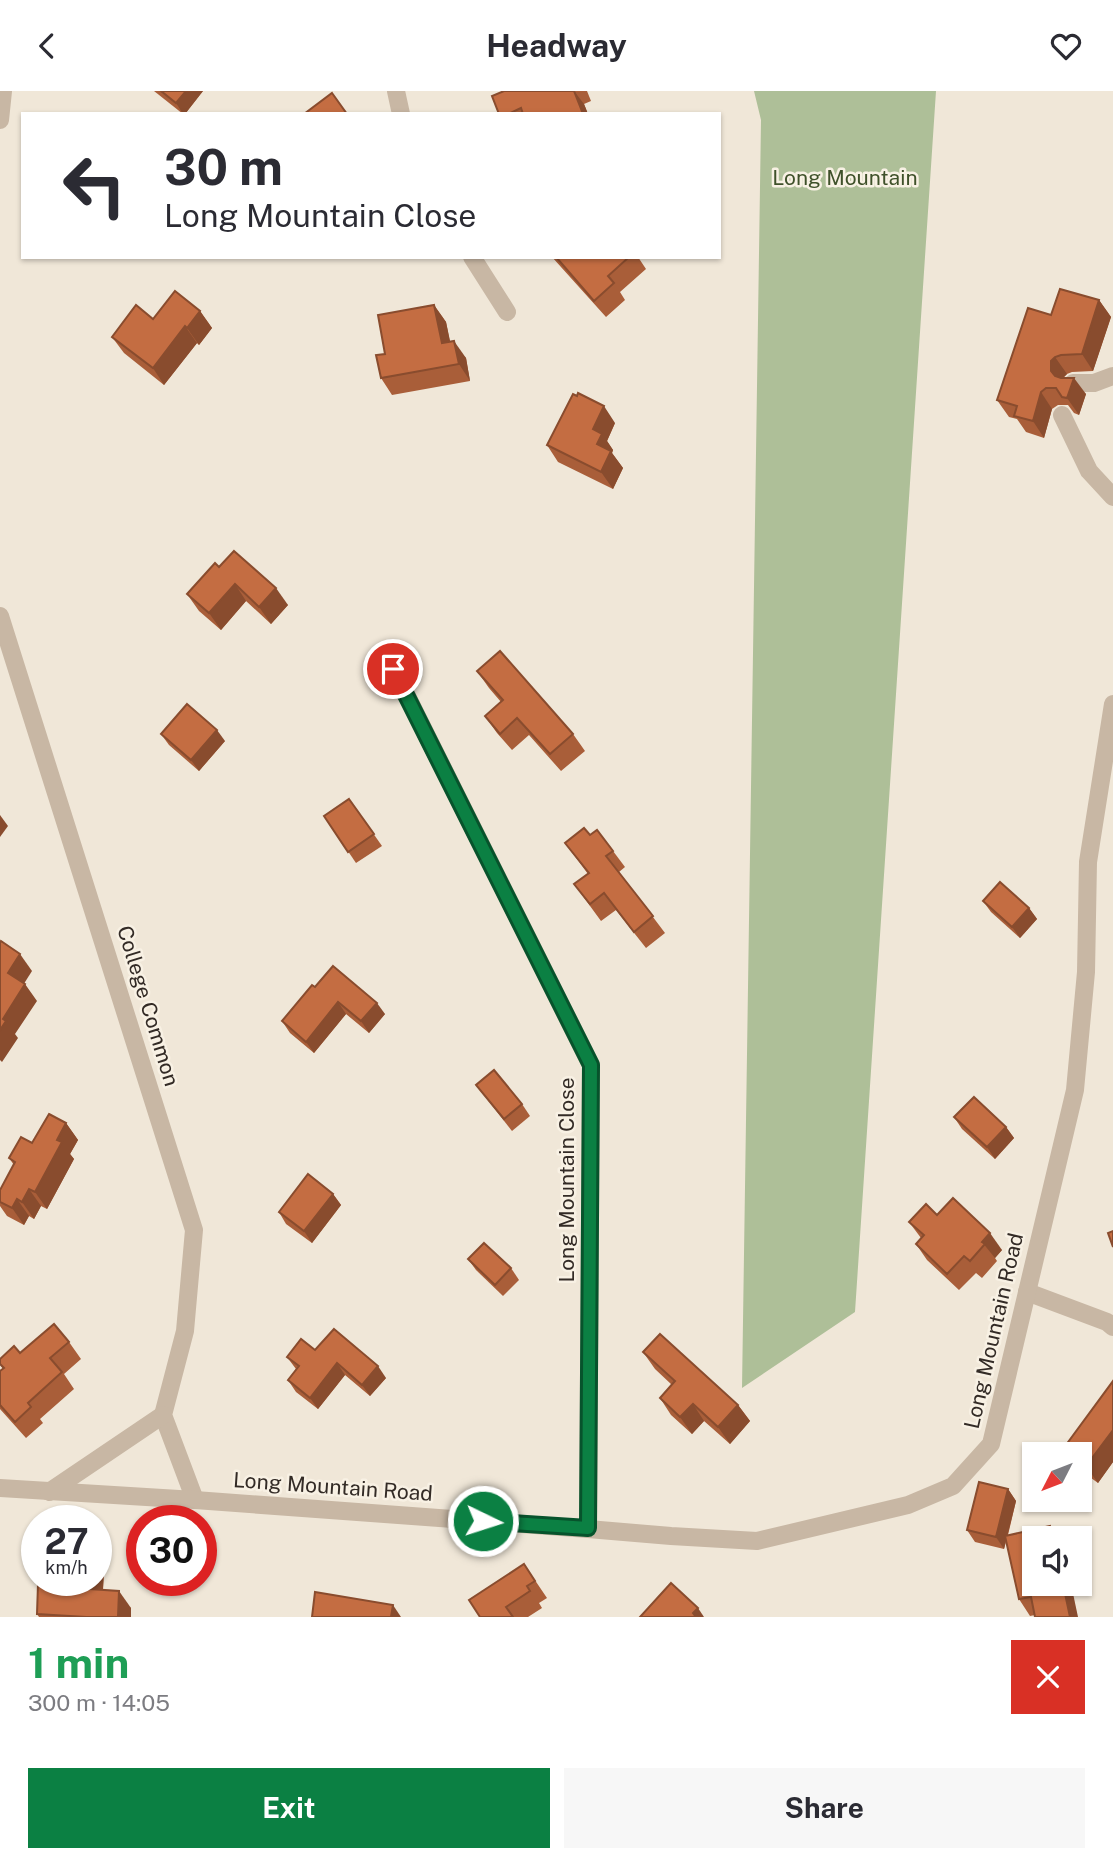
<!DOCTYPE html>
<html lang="en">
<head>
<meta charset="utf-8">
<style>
  body { margin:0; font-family:"Public Sans",sans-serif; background:#f7f7f7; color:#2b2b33; height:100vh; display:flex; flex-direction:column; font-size:26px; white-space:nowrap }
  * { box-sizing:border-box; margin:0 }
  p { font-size:23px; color:#7c7c81 }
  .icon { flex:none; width:38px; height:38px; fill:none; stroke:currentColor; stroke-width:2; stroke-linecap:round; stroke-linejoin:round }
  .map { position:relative; height:1526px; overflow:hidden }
  .panel { display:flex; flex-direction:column; background:#fff; flex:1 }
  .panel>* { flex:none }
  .guide { position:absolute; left:21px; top:21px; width:700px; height:147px; border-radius:0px; box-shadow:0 2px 5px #0004; background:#fff; color:#2b2b33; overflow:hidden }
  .needle { width:46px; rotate:228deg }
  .fabs { position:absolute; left:1022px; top:1351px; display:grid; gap:14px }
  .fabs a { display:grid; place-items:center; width:70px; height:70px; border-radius:0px; background:#fff; box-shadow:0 2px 5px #0004; font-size:35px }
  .speed { position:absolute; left:21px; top:1414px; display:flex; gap:14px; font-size:35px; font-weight:700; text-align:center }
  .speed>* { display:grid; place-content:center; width:91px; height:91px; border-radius:50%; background:#fff; box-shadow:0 2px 5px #0004; line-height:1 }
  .speed small { font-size:18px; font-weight:400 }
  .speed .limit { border:10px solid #d22; background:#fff; color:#111 }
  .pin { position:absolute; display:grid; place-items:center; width:60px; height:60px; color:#fff; margin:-30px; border:4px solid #fff; border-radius:50%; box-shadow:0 2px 7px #0007 }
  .me { position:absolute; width:77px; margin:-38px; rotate:94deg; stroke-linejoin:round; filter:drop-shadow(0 0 5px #0008) }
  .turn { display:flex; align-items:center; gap:24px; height:147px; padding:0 28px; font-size:32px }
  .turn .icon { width:91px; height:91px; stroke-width:2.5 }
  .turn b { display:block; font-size:49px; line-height:60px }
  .round { display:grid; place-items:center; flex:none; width:74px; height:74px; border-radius:0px; background:#f7f7f7 }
  .headline { display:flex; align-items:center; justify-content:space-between; height:119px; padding:0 28px }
  h1 { font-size:42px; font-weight:700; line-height:52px; color:#1e9e55 }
  .primary-button { display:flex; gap:14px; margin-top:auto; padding:14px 28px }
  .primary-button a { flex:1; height:80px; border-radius:0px; background:#0b8043; color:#fff; font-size:28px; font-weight:700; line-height:80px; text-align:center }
  .primary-button a+a { background:#f7f7f7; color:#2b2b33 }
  header { display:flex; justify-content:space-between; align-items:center; height:91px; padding:0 28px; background:#fff; font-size:32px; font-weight:700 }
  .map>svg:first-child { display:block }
</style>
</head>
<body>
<header><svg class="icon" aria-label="back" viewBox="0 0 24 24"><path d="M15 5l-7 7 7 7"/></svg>Headway<svg class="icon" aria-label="heart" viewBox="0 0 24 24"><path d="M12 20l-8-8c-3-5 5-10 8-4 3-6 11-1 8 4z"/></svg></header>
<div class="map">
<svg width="1113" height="1526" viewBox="0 0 1113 1526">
  <rect width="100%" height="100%" fill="#f0e7d8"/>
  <path fill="#aebf98" d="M754 0H936L855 1221 742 1297 761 29Z"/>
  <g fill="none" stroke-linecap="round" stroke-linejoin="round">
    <g stroke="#c8b7a4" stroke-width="18">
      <path d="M396 0 401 23"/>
      <path d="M0 29 3 0"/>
      <path d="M472 166 507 221"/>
      <path d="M1073 292H1094L1113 285"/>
      <path d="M1062 324 1089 380 1113 406"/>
      <path d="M0 525 194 1139 185 1240 163 1324 195 1409"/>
      <path d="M393 577 591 974 588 1438"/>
      <path d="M1027 1201 1107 1231 1113 1236"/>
      <path d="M0 1397 195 1409 588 1438 671 1445 757 1450 908 1414 953 1395 991 1353 1075 999 1086 881 1088 771 1113 613"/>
      <path d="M49 1401 163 1324"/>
    </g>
  </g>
  <g fill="#a95e39">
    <path d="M154 0H203L185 23H183Z"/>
    <path d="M504 0H587L591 10 584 13 588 23H499Z"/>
    <path d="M552 166H638L646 178 620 201 625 209 606 226Z"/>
    <path d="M1099 209 1111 226 1093 280 1072 281 1067 283 1063 287 1086 303 1079 324 1074 322 1068 314H1058L1052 318 1044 347 1026 341 1017 328 1009 326 997 309 1051 224Z"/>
    <path d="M434 214 446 231 450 251 466 267 470 290 392 304 381 287 385 263Z"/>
    <path d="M200 220 212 237 199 254 197 252 164 294 124 262 112 246Z"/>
    <path d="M615 332 607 350 613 359 612 362 623 377 613 398 558 371 547 354Z"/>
    <path d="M219 476 288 514 271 533 246 510 221 539 199 520 187 503Z"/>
    <path d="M477 580 573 643 585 660 561 680 529 644 512 659 497 642 485 625 501 611 489 597Z"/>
    <path d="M161 643 225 650 199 680 169 654Z"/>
    <path d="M349 708 382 755 356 772 324 725Z"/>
    <path d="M590 744 613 760 625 776 619 781 665 842 646 857 616 819 601 830 574 793 588 783 565 752Z"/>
    <path d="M983 810 1029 817 1037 828 1020 847 991 821Z"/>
    <path d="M315 896 385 923 369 942 346 923 314 962 290 942 282 930Z"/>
    <path d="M476 994 522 1013 530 1025 512 1040Z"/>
    <path d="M954 1026 1006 1036 1014 1047 995 1068 962 1038Z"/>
    <path d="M66 1032 78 1049 70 1063 74 1068 47 1118 41 1115 34 1128 29 1125 24 1134 7 1125 0 1115V1099L14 1074 9 1067Z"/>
    <path d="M333 1103 341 1114 312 1152 286 1133 279 1121Z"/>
    <path d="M937 1124 1002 1159 995 1167 997 1170 982 1187 976 1182 959 1199 927 1169 916 1153 921 1147 909 1131Z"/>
    <path d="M468 1168 511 1177 519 1189 503 1205 476 1179Z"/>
    <path d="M69 1251 81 1268 64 1283 74 1298 40 1328 43 1332 26 1347 0 1318V1280L3 1278 0 1273V1268Z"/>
    <path d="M315 1259 386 1287 370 1305 345 1284 318 1318 296 1301 288 1289 296 1278 287 1266Z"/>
    <path d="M643 1261 738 1314 750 1330 730 1353 704 1330 692 1343 671 1324 660 1307 672 1294 655 1278Z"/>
    <path d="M1113 1290V1371L1098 1392 1080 1379V1363H1067L1063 1358Z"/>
    <path d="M1008 1398 1016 1410 1008 1444 1050 1435 1035 1524 1030 1525 1019 1508 1006 1450 1004 1458 975 1451 967 1439Z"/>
    <path d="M96 1448 105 1461 103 1499 131 1517V1526H39L37 1523 57 1495 96 1489Z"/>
    <path d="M524 1473 547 1507 539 1512 542 1517 528 1526H480Z"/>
  </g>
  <g fill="#894c2e">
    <path d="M186 0H203L185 23H183L176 12Z"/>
    <path d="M574 0 584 13 588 23H583Z"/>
    <path d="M1099 209 1111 226 1093 280 1082 263Z"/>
    <path d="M434 214 446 231 454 269 442 252Z"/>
    <path d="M200 220 212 237 199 254 187 237Z"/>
    <path d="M185 235 197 252 164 294 153 277Z"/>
    <path d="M454 250 466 267 470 290 459 273Z"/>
    <path d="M1055 266 1067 283 1063 287V297L1051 280V270Z"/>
    <path d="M1074 287 1086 303 1079 324 1067 307Z"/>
    <path d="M1041 301 1052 318 1044 347 1033 330Z"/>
    <path d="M604 315 615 332 607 350 613 359 612 362 623 377 613 398 601 381 597 353 593 338Z"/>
    <path d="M235 493 246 510 221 539 209 522Z"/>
    <path d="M276 497 288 514 271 533 259 516Z"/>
    <path d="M217 639 225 650 199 680 191 669Z"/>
    <path d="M0 724 8 735 0 746Z"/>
    <path d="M1029 817 1037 828 1020 847 1012 836Z"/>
    <path d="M20 863 32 880 20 899 8 882Z"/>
    <path d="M25 893 37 910 15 943 18 947 2 971 0 969V939L3 928Z"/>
    <path d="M338 911 346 923 314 962 306 951Z"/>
    <path d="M377 912 385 923 369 942 361 930Z"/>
    <path d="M66 1032 78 1049 70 1063 74 1068 47 1118 35 1101 57 1049Z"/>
    <path d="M1006 1036 1014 1047 995 1068 987 1056Z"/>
    <path d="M29 1098 41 1115 34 1128 22 1111Z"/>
    <path d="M333 1103 341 1114 312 1152 304 1140Z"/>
    <path d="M17 1108 29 1125 24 1134 12 1117Z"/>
    <path d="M990 1142 1002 1159 995 1167 982 1151Z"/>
    <path d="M337 1272 345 1284 318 1318 310 1307Z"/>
    <path d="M378 1275 386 1287 370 1305 362 1294Z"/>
    <path d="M693 1313 704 1330 692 1343 680 1326Z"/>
    <path d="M738 1314 750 1330 730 1353 718 1336Z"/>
    <path d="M1113 1339V1371L1098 1392 1086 1375Z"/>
    <path d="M1008 1398 1016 1410 1004 1458 996 1446Z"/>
    <path d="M1050 1435 1059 1447H1053Z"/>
    <path d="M96 1448 105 1461 102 1515 90 1498 91 1489H96Z"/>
    <path d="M1063 1493H1071L1078 1526H1070Z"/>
    <path d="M119 1500 131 1517V1526H118Z"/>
    <path d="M393 1514 401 1526H391Z"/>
    <path d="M698 1517 704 1526H695L693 1522Z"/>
  </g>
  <g fill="#c46d42" stroke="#894c2e" stroke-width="2">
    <path d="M161 0H186L176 12Z"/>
    <path d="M504 0H574L583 23H523L521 17 508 23H499L492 5Z"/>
    <path d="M332 2 347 23H304Z"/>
    <path d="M556 166H629L608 185 614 192 594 210Z"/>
    <path d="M1060 198 1099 209 1082 263 1061 264 1055 266 1051 270V280L1055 285 1061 287H1074L1067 307 1062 306 1056 297H1046L1041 301 1033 330 1014 325 1017 315 997 309 1028 217 1051 224Z"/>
    <path d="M175 200 200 220 187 237 185 235 153 277 112 246 136 214 153 228Z"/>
    <path d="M434 214 442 252 454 250 459 273 381 287 376 264 385 263 378 224Z"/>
    <path d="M578 302 604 315 593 338 602 343 597 353 611 360 601 381 547 354 573 303 577 305Z"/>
    <path d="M234 460 276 497 259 516 235 493 209 522 187 503 215 472 219 476Z"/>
    <path d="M500 560 573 643 550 663 517 627 500 643 485 625 503 609 477 580Z"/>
    <path d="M187 613 217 639 191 669 161 643Z"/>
    <path d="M349 708 374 743 348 761 324 725Z"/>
    <path d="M584 737 590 744 597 739 613 760 606 765 653 825 634 841 604 802 590 813 574 793 589 782 565 752Z"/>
    <path d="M1000 791 1029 817 1012 836 983 810Z"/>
    <path d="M1 850 20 863 8 882 25 893 3 928 6 930 0 939V852Z"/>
    <path d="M333 875 377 912 361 930 338 911 306 951 282 930 312 894 315 896Z"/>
    <path d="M494 979 522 1013 504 1028 476 994Z"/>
    <path d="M974 1006 1006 1036 987 1056 954 1026Z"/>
    <path d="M49 1023 66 1032 57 1049 62 1051 35 1101 29 1098 22 1111 17 1108 12 1117 0 1111V1099L15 1071 9 1067 21 1046 32 1052Z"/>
    <path d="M308 1083 333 1103 304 1140 279 1121Z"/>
    <path d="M953 1107 990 1142 982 1151 985 1153 970 1170 964 1165 947 1183 916 1153 924 1144 909 1131 926 1113 937 1124Z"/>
    <path d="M1113 1140V1156L1108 1142Z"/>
    <path d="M484 1152 511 1177 495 1194 468 1168Z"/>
    <path d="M54 1233 69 1251 50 1267 62 1281 28 1312 31 1316 15 1331 0 1314V1280L4 1277 0 1273V1268L14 1255 20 1262Z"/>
    <path d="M334 1238 378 1275 362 1294 337 1272 310 1307 288 1289 299 1275 287 1266 301 1248 315 1259Z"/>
    <path d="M660 1243 738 1314 718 1336 693 1313 680 1326 660 1307 675 1290 643 1261Z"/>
    <path d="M1113 1290V1339L1086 1375 1080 1370V1363H1070L1063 1358Z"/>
    <path d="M979 1391 1008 1398 996 1446 967 1439Z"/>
    <path d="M1050 1435 1053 1447H1034V1493H1063L1070 1526H1035L1031 1506 1019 1508 1005 1445Z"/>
    <path d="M524 1473 535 1490 527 1495 530 1500 506 1516 513 1526H480L469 1509Z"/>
    <path d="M57 1489H91L90 1498 119 1500 118 1526H86L37 1523 38 1493 57 1495Z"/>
    <path d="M671 1492 698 1517 693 1522 696 1526H640Z"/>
    <path d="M315 1501 393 1514 391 1526H312Z"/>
  </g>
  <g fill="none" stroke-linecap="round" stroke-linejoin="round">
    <defs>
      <path id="route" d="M393 578 591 974 588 1437 483 1430"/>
    </defs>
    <use href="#route" stroke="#07532c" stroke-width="18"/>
    <use href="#route" stroke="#0b8043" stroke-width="12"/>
  </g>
  <g text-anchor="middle" stroke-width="5" stroke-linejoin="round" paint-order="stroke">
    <g font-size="21" fill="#3f512a" stroke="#f8f1e4">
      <text x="845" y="94">Long Mountain</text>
    </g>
    <g font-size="21" fill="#332b26" stroke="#f8f1e4">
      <text transform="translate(148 915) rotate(73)" y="7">College Common</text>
      <text transform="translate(567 1089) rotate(-90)" y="7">Long Mountain Close</text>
      <text transform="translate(994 1240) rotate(-77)" y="7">Long Mountain Road</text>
      <text transform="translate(333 1396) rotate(4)" y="7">Long Mountain Road</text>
    </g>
  </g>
</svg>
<div class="fabs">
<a><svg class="needle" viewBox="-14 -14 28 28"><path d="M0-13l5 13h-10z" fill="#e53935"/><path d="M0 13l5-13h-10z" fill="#7c7c81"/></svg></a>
<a><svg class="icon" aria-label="sound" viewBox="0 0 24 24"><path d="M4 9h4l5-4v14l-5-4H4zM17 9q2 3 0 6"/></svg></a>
</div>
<div class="speed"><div>27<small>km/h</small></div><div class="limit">30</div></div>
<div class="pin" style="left:393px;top:578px;background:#d93025"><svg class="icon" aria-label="arrive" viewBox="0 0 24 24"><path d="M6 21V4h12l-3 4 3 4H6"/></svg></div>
<svg class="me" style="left:483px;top:1430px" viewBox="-20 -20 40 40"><circle r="17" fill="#0b8043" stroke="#fff" stroke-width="3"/><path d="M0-11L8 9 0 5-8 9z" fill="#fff"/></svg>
<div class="guide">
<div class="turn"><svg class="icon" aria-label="left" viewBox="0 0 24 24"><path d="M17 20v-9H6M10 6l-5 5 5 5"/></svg><div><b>30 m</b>Long Mountain Close</div></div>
</div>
</div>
<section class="panel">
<div class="headline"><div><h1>1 min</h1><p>300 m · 14:05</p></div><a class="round" style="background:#d93025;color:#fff"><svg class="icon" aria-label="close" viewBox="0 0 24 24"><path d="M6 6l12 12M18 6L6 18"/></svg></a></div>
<div class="primary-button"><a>Exit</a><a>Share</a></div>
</section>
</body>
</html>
